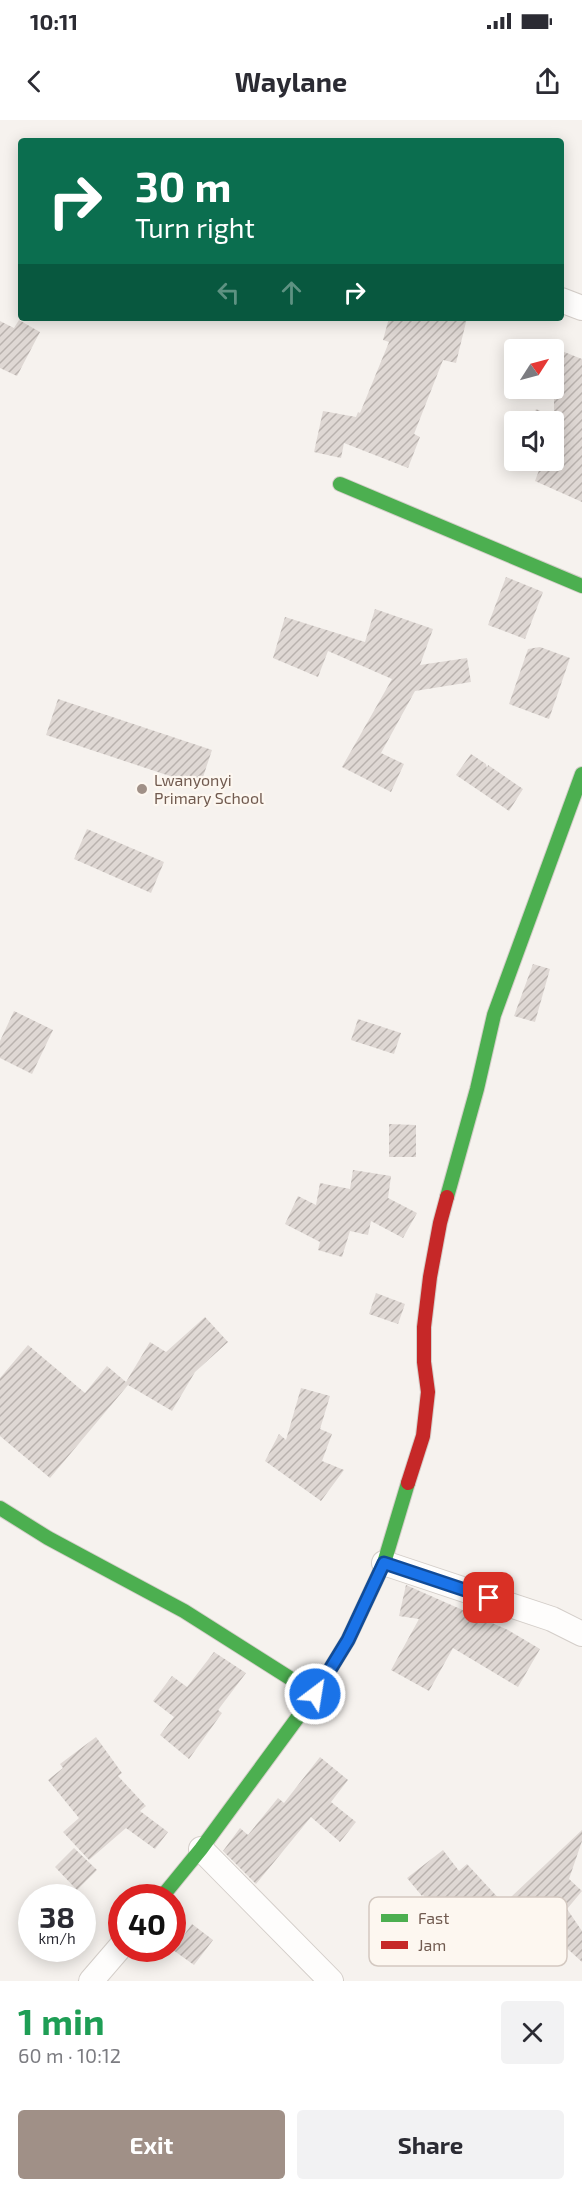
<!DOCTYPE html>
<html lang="en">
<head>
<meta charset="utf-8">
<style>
  body { margin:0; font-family:"Exo 2",sans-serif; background:#f2f2f3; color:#2b2b33; height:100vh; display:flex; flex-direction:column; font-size:22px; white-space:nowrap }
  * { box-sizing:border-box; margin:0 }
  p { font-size:20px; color:#7c7c81 }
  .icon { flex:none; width:33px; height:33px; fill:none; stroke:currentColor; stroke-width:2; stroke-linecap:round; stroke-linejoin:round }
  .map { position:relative; height:1861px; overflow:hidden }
  .sheet { display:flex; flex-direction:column; background:#fff; flex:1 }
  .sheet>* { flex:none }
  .hud { position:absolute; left:18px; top:18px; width:546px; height:183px; border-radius:6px; box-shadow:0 3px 15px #0003; background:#0b6e4f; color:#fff; overflow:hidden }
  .needle { width:39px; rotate:54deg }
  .controls { position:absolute; left:504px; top:219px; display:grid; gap:12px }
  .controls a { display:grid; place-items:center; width:60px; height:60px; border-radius:6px; background:#fff; box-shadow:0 3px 15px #0003; font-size:30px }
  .speed { position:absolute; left:18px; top:1764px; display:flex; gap:12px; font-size:30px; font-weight:700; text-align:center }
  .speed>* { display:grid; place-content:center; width:78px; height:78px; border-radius:50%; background:#fff; box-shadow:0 3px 15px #0003; line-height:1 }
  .speed small { font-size:15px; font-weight:400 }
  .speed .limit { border:9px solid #d22; background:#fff; color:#111 }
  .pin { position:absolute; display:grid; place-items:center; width:51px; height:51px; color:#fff; margin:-26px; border-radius:12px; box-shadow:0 3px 9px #0006 }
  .me { position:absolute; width:66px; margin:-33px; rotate:31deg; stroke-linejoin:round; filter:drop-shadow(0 0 4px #0008) }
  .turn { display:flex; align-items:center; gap:21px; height:126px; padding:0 18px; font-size:27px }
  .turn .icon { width:78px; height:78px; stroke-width:2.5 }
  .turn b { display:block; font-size:42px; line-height:51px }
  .lanes { display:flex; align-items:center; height:57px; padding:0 18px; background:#0003; justify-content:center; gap:30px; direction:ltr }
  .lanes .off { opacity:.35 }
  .round { display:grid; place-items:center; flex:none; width:63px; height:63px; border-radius:6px; background:#f2f2f3 }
  .headline { display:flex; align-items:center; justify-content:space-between; height:102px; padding:0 18px }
  h1 { font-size:36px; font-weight:700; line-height:45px; color:#1e9e55 }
  .primary-button { display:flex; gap:12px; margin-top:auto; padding:12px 18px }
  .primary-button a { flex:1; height:69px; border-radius:6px; background:#a09087; color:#fff; font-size:24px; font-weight:700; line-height:69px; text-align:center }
  .primary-button a+a { background:#f2f2f3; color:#2b2b33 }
  .status { display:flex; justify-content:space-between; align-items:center; height:42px; padding:0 30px; background:#fff; direction:ltr }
  .status svg { height:16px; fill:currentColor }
  header { display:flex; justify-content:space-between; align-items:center; height:78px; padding:0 18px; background:#fff; font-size:27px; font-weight:700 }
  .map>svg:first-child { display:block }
</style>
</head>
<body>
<div class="status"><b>10:11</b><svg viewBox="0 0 49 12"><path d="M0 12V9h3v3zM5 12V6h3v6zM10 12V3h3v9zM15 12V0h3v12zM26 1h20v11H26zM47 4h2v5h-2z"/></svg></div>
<header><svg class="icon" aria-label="back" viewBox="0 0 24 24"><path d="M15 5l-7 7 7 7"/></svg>Waylane<svg class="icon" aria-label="share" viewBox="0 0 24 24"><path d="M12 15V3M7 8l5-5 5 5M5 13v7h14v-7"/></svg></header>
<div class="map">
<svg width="582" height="1861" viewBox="0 0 582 1861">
  <defs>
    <pattern id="building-hatch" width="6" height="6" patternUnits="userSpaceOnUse" patternTransform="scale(1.5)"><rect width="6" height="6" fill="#dfd8d4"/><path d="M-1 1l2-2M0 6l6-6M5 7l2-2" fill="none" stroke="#b9b2ae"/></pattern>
  </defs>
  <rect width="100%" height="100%" fill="#f6f2ee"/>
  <g fill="url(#building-hatch)">
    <path d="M389 198H467L456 243 443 240 414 314 420 317 408 348 344 323 341 338 314 332 323 291 356 297 358 292 360 293 389 222 383 220Z"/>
    <path d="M19 200 40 212 17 256 0 248V201L14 208Z"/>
    <path d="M554 228 582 239V382L535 361 541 345 532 340H554V302H531L536 289 554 297Z"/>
    <path d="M506 457 543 472 525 519 488 505Z"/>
    <path d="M375 489 433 509 420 545 467 538 471 562 415 571 381 633 404 644 391 672 342 647 392 559 328 531 318 557 273 538 285 497 365 522Z"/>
    <path d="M540 527 570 538 549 599 509 584 528 529Z"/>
    <path d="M58 579 212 630 200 666 46 615Z"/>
    <path d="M471 634 486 644 487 649 488 645 523 669 509 691 456 655Z"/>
    <path d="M87 709 164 742 151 773 74 739Z"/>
    <path d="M533 844 550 849 535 902 514 896Z"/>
    <path d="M14 891 53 910 32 954 0 938V921Z"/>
    <path d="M358 899 401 913 394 934 351 920Z"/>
    <path d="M389 1004 416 1005V1037H389Z"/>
    <path d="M353 1050 391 1056 388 1078 417 1093 403 1118 371 1101 368 1115 350 1111 342 1137 318 1130 320 1122 285 1104 298 1076 316 1085 320 1063 350 1069Z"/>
    <path d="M376 1173 405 1184 398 1204 369 1194Z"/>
    <path d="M205 1197 228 1222 195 1252 172 1291 128 1265 50 1358 0 1316V1258L28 1225 85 1273 107 1246 126 1262 150 1222 166 1232Z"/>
    <path d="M301 1268 330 1276 320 1309 332 1314 322 1341 344 1350 321 1381 265 1341 279 1314 286 1320Z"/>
    <path d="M406 1465 508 1510 540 1529 518 1567 453 1528 429 1571 391 1550 419 1499 399 1496Z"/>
    <path d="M214 1532 246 1553 218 1590 222 1593 189 1639 160 1615 174 1597 153 1581 172 1556 187 1567Z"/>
    <path d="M96 1617 122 1653 118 1656 146 1686 140 1691 168 1712 155 1729 126 1708 89 1740 63 1712 79 1698 48 1660 63 1648 60 1644Z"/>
    <path d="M320 1637 348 1660 331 1682 356 1702 340 1722 311 1697 256 1764 223 1731 240 1708 248 1715 278 1678 284 1683Z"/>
    <path d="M582 1710V1721L569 1759 582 1771 567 1789 582 1811V1842L511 1777Z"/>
    <path d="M74 1728 97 1750 77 1770 55 1747Z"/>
    <path d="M443 1730 459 1751 467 1744 503 1783 485 1800 473 1787 451 1807 423 1775 422 1776 407 1758Z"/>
    <path d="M192 1804 213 1820 194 1845 173 1830Z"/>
  </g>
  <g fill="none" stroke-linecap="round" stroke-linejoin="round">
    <defs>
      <g id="street">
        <path d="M561 180 582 188"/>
        <path d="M384 1443 552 1499 582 1514"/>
        <path d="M201 1729 331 1861"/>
        <path d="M91 1861 122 1825"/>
      </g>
      <g id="fast">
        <path d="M340 364 582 466"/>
        <path d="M447 1077 477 969 494 895 582 654"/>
        <path d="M0 1388 48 1418 184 1491 315 1574"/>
        <path d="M161 1778 201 1729 315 1574 348 1520 384 1443 408 1363"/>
      </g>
      <path id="jam" d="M408 1363 423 1316 428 1272 424 1242V1207L430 1157 440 1103 447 1077"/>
    </defs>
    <use href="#street" stroke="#d4cec9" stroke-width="26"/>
    <use href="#fast" stroke="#d4cec9" stroke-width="16"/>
    <use href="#jam" stroke="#d4cec9" stroke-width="16"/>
    <use href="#street" stroke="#fefdfc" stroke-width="24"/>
    <use href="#fast" stroke="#4caf50" stroke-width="14"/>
    <use href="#jam" stroke="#c62828" stroke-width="14"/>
  </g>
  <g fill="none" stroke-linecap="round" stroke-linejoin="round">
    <defs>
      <path id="route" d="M315 1574 348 1520 384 1443 489 1478"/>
    </defs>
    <use href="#route" stroke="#114b97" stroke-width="15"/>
    <use href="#route" stroke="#1a73e8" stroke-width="10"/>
  </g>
  <circle fill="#a09087" stroke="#fdf7f0" stroke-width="2" cx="142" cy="669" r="6"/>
  <g text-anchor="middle" stroke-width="4.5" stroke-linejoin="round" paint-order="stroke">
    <g font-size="16" fill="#715b50" stroke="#fdf7f0" text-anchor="start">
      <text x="154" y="666">Lwanyonyi<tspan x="154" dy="18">Primary School</tspan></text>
    </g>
  </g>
  <rect x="369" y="1777" width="198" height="69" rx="9" fill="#fdf7f0" stroke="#d3c8c0" stroke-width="1.5"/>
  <rect x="381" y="1794" width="27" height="8" fill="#4caf50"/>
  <rect x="381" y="1821" width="27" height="8" fill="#c62828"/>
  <g font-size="16" fill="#715b50">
    <text x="418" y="1804">Fast</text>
    <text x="418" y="1831">Jam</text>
  </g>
</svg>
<div class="controls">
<a><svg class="needle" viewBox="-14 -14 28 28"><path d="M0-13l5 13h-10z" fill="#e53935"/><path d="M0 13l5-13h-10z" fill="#7c7c81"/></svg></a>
<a><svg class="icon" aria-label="sound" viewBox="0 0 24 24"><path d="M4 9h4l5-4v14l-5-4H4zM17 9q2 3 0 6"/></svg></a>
</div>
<div class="speed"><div>38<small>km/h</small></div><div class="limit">40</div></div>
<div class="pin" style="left:489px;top:1478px;background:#d93025"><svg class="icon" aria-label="arrive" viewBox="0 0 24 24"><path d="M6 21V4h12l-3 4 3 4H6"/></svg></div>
<svg class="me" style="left:315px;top:1574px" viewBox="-20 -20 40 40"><circle r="17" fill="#1a73e8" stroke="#fff" stroke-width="3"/><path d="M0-11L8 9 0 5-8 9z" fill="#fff"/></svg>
<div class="hud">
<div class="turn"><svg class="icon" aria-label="right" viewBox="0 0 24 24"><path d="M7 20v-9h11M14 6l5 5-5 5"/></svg><div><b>30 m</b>Turn right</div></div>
<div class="lanes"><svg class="icon off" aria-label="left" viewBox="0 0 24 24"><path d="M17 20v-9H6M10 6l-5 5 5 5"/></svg><svg class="icon off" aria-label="ahead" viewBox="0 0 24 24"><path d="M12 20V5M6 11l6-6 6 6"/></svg><svg class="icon" aria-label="right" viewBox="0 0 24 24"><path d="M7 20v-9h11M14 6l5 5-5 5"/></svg></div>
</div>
</div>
<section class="sheet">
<div class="headline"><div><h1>1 min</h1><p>60 m · 10:12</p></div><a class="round"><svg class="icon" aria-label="close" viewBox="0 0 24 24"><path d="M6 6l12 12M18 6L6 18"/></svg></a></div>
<div class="primary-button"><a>Exit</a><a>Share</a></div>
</section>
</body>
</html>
